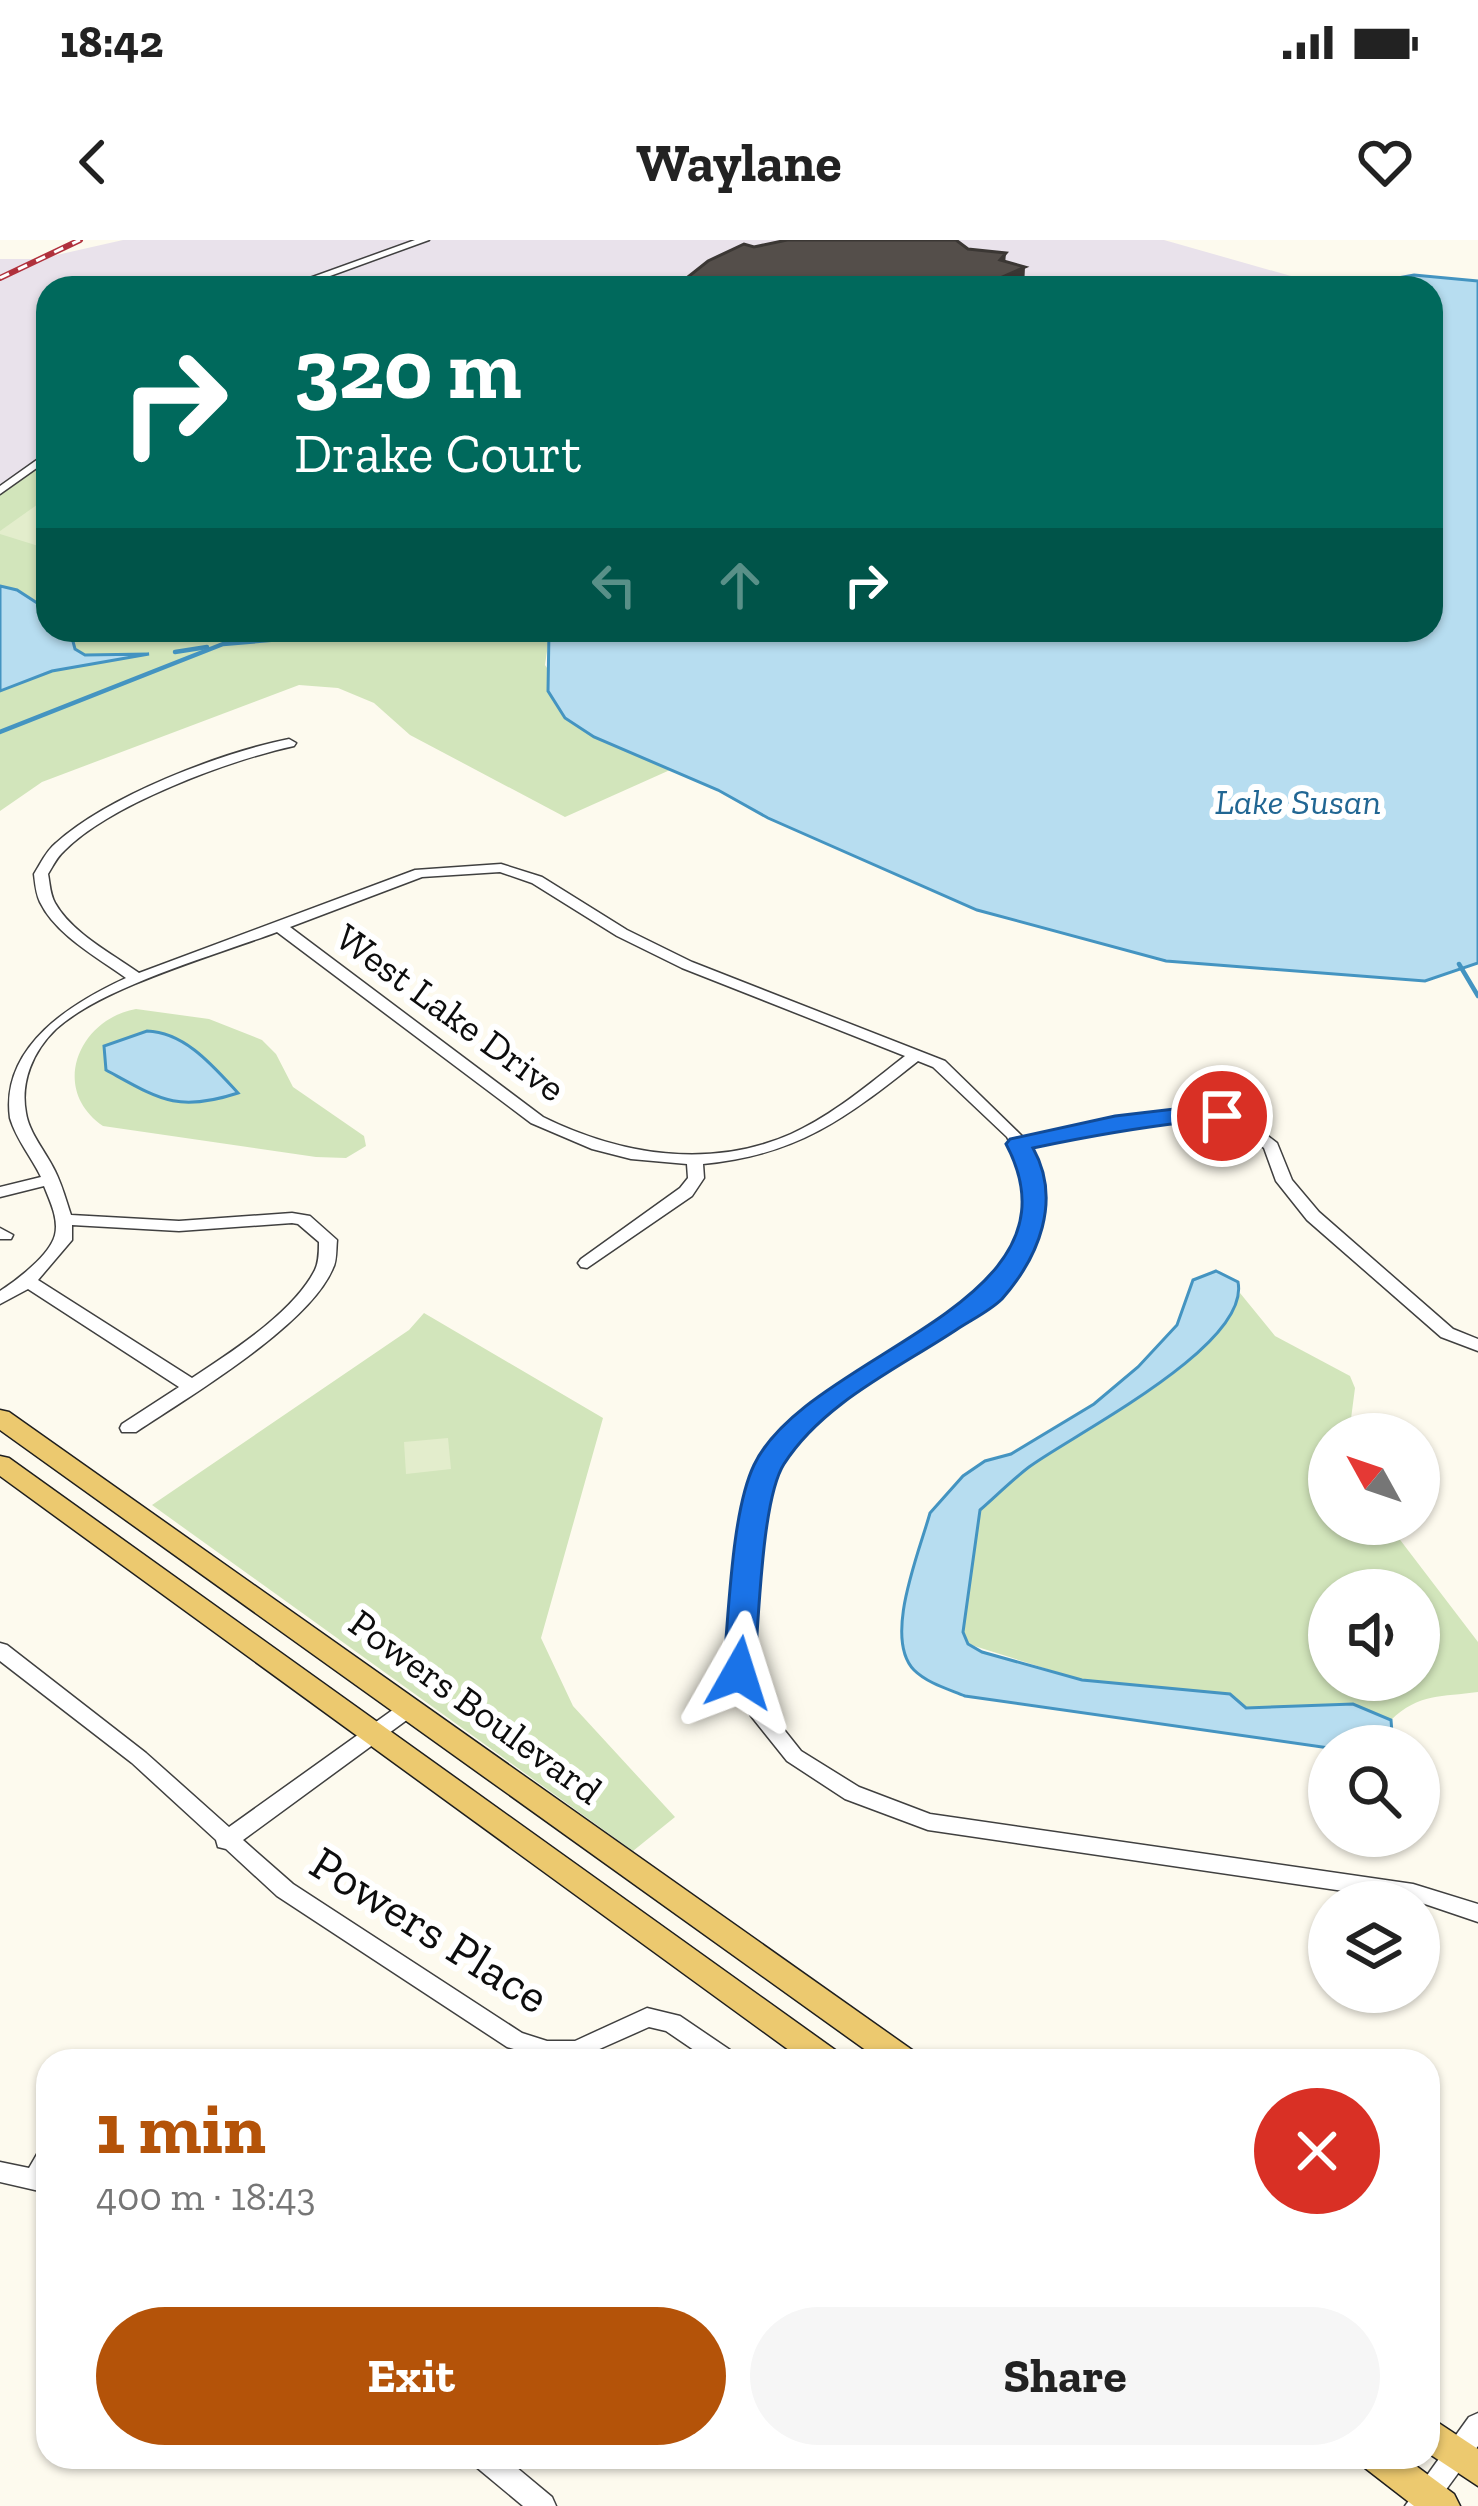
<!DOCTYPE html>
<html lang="en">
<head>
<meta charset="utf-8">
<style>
  body { margin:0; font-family:"Zilla Slab",serif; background:#f6f6f6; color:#222; height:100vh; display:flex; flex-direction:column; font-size:45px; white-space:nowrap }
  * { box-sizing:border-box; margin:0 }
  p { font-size:39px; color:#767676 }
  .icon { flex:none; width:66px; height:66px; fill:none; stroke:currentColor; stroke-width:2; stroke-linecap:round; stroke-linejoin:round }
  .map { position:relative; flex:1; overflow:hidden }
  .drawer { position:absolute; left:36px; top:1809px; width:1404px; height:420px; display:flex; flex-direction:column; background:#fff; border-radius:36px; box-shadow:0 3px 9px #0004 }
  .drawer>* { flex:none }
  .top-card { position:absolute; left:36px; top:36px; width:1407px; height:366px; border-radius:36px; box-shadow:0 3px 9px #0004; background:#00695c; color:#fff; overflow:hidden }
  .needle { width:78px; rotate:310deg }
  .fabs { position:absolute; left:1308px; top:1173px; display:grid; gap:24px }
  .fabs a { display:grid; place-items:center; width:132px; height:132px; border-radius:50%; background:#fff; box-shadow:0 3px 9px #0004; font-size:60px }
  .pin { position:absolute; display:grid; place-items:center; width:102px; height:102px; color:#fff; margin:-51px; border:6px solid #fff; border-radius:50%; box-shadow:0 3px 12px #0007 }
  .me { position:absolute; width:132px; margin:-66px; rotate:6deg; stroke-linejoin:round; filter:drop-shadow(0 0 9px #0008) }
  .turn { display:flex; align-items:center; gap:42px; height:252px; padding:0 60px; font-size:54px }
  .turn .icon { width:156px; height:156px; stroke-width:2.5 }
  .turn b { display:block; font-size:84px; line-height:102px }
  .lanes { display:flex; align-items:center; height:114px; padding:0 60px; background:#0003; justify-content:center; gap:60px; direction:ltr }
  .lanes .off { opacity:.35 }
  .round { display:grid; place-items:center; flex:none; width:126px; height:126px; border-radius:63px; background:#f6f6f6 }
  .headline { display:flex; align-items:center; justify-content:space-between; height:204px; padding:0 60px }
  h1 { font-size:72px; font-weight:800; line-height:90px; color:#b45309 }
  .cta { display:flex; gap:24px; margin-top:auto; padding:24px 60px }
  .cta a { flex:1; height:138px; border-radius:72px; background:#b45309; color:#fff; font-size:48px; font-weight:800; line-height:138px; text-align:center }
  .cta a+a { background:#f6f6f6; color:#222 }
  .status { display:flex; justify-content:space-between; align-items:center; height:84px; padding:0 60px; background:#fff; direction:ltr }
  .status svg { height:33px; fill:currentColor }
  header { display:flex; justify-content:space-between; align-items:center; height:156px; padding:0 60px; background:#fff; font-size:54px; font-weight:800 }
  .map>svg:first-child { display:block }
</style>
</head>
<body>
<div class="status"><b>18:42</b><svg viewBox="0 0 49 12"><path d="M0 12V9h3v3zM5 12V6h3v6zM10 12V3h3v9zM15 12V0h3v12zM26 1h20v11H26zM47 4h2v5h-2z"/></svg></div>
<header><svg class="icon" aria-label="back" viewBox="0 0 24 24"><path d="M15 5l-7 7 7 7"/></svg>Waylane<svg class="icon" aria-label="heart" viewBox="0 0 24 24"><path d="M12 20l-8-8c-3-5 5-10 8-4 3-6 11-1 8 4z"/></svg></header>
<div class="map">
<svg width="1478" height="2266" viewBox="0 0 1478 2266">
  <rect width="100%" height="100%" fill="#fdfaee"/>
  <path fill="#e9e2eb" d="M123 0H1164L1333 48H48V215L0 249V19H39Z"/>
  <g fill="#d2e5bb" fill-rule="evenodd">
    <path d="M48 215V390H550L545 425 594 497 670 530 565 577 410 495 374 463 338 448 299 445 42 542 0 571V251Z"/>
    <path d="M136 769 209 779 262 800 276 814 293 847 364 896 366 906 346 918 316 917 103 886C49 849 79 779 136 769Z"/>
    <path d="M1240 1053 1275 1096 1350 1136 1355 1148 1349 1194H1329V1284H1388L1478 1402V1452C1442 1457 1419 1453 1391 1480L1352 1464 1246 1468 1230 1454 1082 1440 968 1404 963 1391 980 1270C996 1256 1011 1240 1029 1228 1091 1181 1213 1132 1240 1053ZM1329 1350H1419V1440H1329Z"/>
    <path d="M424 1073 603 1178 541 1398 573 1466 675 1577 633 1611 152 1265 409 1090Z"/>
  </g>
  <g fill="#e3edcc">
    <path d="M48 257V309L0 294V291Z"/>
    <path d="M448 1198 451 1229 406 1234 404 1202Z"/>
  </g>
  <g fill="#b7ddf0" stroke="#4494c1" stroke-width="3">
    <path d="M1414 35 1478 41V723L1425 741 1166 721 977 670 768 578 718 550 594 497 565 478 548 451 549 390H1431V48H1343Z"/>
    <path d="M0 346 17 350 48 370V390H70L75 409 85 415 149 414 52 431 0 451Z"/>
    <path d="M147 791C185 792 214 827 238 853 177 873 159 859 106 830L104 806Z"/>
    <path d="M1216 1031 1238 1042C1251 1106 1072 1195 1029 1227 1012 1240 996 1256 980 1270L963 1392 968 1404 982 1412 1082 1440 1230 1454 1246 1468 1353 1464 1391 1480 1393 1506 1329 1508 965 1456C948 1449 927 1443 914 1430 883 1398 919 1313 930 1273L963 1236 985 1221 1011 1214 1094 1164 1138 1127 1177 1085 1193 1040Z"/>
  </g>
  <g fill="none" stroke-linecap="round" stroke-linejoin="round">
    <g stroke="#4494c1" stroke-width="4.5">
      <path d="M175 412 207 407"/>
      <path d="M0 492 223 404 385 390"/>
      <path d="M1459 724 1478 756"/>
    </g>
    <defs>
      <g id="minor">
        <path d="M415 0H429L297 48H282Z"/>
        <path d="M48 212V220L0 254V246Z"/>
        <path d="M289 499 296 503 294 506C230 520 110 564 64 611 57 617 53 626 48 634 50 644 50 654 55 663 72 693 111 713 139 733L415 630 501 624 542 637 627 690 692 722 945 821 1024 898 1115 879 1200 868 1246 879 1277 903 1292 940 1319 972 1453 1089 1478 1099V1111L1441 1097 1307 980 1276 941 1264 908 1235 886 1200 878 1115 889 1028 907 1040 929 1042 971 1027 1017 996 1060 816 1177 776 1227 764 1288 749 1433 766 1467 801 1511 859 1547 930 1574 1413 1644 1478 1664V1682L1419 1662 928 1590 845 1559 787 1521 751 1476 729 1433 744 1288 758 1226 804 1169 984 1052 1013 1013 1026 971 1024 929 1007 897 933 827 918 821C846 878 798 915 703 924L704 938 692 956 587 1028 581 1027 578 1023 581 1019 680 948 688 938 687 924 631 919 592 909 531 883 277 692C216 715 102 747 56 789 33 811 20 842 26 873 29 893 46 912 55 931 62 945 66 960 71 975L179 981 292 973 310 976 337 1000C336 1009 337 1021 333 1028 310 1085 187 1158 136 1192H122L120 1188 122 1184 179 1147 28 1049 0 1064V1051C17 1040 50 1015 55 995 59 979 50 961 44 946L0 957V947L41 937C32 918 16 899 10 878 0 805 74 762 126 738 97 717 56 695 40 662 36 654 35 643 34 634 41 623 46 611 56 603 108 556 220 513 289 499ZM500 632 532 643 617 696 682 728 905 816C869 844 833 875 791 894 710 930 620 915 543 877L290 687 422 637ZM292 983 298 984 319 1002C319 1011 319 1022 315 1030 293 1073 231 1112 192 1138L38 1040 72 1000V985L179 991Z"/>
        <path d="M0 988 13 995 11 999H0Z"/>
        <path d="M0 1403 7 1405 146 1513 229 1587 401 1464H415L418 1469 415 1474 243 1600 293 1644 522 1793 547 1801H575L647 1768 680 1776 736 1814 740 1821H710L666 1791 649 1787 577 1819H547L507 1807 277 1656 226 1609 218 1607 216 1600 132 1523 0 1421Z"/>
        <path d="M48 1906V1953L0 1942V1922L29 1928 40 1909Z"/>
        <path d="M1478 2173V2206L1434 2266H1405L1469 2177Z"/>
        <path d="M471 2217H504L552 2257 556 2266H523L475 2226Z"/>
      </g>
      <g id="major">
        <path d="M0 1170 9 1172 915 1812 919 1821H881L0 1190Z"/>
        <path d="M0 1216 9 1218 838 1812 842 1821H804L0 1236Z"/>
        <path d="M1428 2176 1478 2209V2246L1428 2213Z"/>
        <path d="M1360 2217H1404L1454 2254 1460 2266H1414L1365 2228Z"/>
      </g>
    </defs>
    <use href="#minor" stroke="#404040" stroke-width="3"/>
    <use href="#major" stroke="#1e1e1e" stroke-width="3"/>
    <use href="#minor" fill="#fff" fill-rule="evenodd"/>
    <use href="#major" fill="#ecc96f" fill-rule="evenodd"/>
    <defs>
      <path id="rail" d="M0 38 80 0"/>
    </defs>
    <use href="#rail" stroke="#b0313c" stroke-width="6"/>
    <use href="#rail" stroke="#fff" stroke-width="3" stroke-dasharray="10" stroke-linecap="butt"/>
  </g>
  <path fill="#3b3734" d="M1006 13 1004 36 1025 27 1024 48H977Z"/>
  <path fill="#544e4a" stroke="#3b3734" stroke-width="3" d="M787 0H956L968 9 1006 13 1000 20 1025 27 977 48H674L708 21 744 4 754 7Z"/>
  <path fill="#1a73e8" stroke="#114b97" stroke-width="3" d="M1200 866 1231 871 1234 876C1222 887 1205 880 1188 882 1136 888 1085 897 1033 908 1062 960 1039 1017 1002 1059 990 1071 971 1080 956 1090 897 1129 823 1163 784 1224 761 1260 759 1386 754 1433L749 1441H728L723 1433C729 1377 731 1273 754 1225 808 1111 1092 1066 1006 904L1010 899 1115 876Z"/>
  <g text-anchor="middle" stroke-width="12" stroke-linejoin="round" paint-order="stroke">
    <g font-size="36" font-style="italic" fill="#216693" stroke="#fff">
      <text x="1298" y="574">Lake Susan</text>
    </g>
    <g font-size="39" fill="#0d0d0d" stroke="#fff">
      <text transform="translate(451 772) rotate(36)" y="14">West Lake Drive</text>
      <text transform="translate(476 1466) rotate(36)" y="14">Powers Boulevard</text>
    </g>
    <g font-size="48" fill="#0d0d0d" stroke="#fff">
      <text transform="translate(430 1689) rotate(32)" y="17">Powers Place</text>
    </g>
  </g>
</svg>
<div class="fabs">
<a><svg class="needle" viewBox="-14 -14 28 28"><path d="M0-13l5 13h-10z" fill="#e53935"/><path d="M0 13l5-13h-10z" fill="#767676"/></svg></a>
<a><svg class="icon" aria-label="sound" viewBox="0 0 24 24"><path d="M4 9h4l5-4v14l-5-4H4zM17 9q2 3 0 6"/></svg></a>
<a><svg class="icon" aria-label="search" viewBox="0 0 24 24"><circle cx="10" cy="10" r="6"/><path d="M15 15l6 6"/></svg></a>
<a><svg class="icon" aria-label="layers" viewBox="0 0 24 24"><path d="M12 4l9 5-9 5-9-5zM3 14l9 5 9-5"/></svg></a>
</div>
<div class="pin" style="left:1222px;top:876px;background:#d93025"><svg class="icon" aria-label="arrive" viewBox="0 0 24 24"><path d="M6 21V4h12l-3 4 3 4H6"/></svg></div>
<svg class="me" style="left:739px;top:1433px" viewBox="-20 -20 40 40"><path d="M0-17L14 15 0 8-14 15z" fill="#1a73e8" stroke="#fff" stroke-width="4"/></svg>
<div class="top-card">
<div class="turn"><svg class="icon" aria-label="right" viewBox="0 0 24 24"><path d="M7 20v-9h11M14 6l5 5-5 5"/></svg><div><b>320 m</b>Drake Court</div></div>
<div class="lanes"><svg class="icon off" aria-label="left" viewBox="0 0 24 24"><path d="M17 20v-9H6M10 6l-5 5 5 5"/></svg><svg class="icon off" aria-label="ahead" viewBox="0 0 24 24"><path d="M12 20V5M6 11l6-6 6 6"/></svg><svg class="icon" aria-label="right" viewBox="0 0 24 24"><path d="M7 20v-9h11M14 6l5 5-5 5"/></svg></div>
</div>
<section class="drawer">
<div class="headline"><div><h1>1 min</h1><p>400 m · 18:43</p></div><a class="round" style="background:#d93025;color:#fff"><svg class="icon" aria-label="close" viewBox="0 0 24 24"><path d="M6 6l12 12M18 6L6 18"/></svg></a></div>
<div class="cta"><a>Exit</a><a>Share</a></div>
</section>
</div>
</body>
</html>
